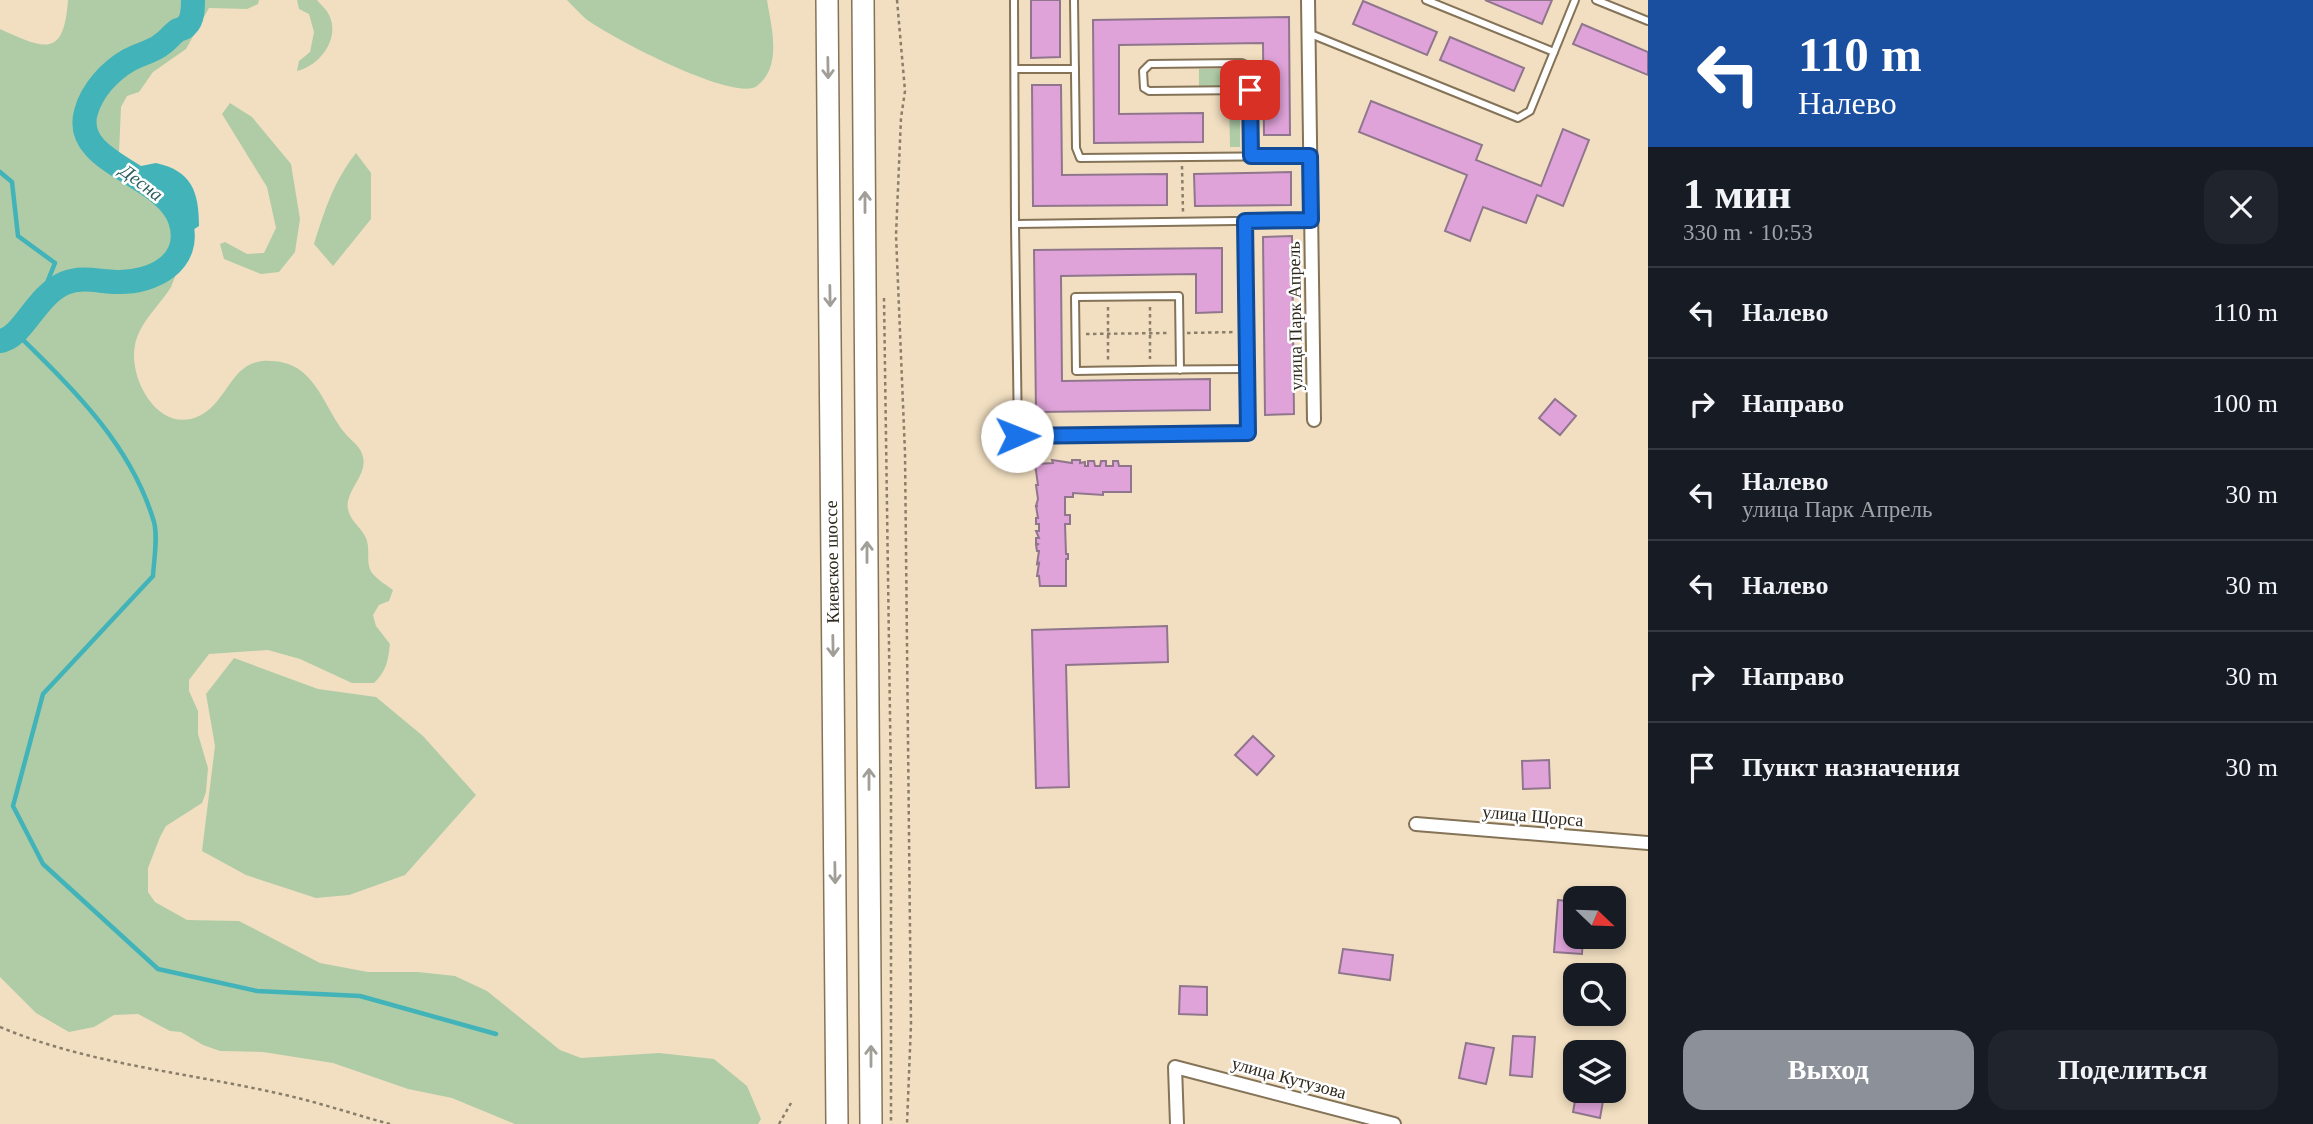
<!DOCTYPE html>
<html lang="ru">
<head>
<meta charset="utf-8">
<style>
  body { margin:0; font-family:"Times New Roman",serif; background:#20242c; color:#f1f3f6; height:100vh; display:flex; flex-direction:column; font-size:26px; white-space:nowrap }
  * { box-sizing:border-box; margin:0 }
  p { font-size:23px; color:#9ea1a6 }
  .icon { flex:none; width:38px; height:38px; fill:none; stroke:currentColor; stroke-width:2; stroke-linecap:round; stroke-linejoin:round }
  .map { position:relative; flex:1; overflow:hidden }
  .details { display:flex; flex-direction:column; background:#171b24; width:665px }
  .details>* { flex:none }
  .hud { background:#1a4fa0; color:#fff; overflow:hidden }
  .needle { width:46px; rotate:113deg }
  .tools { position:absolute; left:1563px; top:886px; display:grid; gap:14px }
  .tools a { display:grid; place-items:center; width:63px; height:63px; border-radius:14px; background:#171b24; box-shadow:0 4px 10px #0003; font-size:35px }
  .pin { position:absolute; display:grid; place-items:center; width:60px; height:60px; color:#fff; margin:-30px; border-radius:14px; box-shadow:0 4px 10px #0006 }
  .me { position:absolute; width:77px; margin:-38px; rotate:89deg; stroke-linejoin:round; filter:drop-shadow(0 0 5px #0008) }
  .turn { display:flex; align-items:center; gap:24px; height:147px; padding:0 35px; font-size:32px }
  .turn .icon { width:91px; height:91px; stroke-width:2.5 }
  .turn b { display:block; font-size:49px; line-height:60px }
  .round { display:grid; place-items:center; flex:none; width:74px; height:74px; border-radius:21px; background:#20242c }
  .headline { display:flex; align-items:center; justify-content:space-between; height:119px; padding:0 35px }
  h1 { font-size:42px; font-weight:700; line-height:52px }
  .primary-button { display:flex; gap:14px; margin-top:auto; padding:14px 35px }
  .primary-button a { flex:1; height:80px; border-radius:21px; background:#8c9099; color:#fff; font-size:28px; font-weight:700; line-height:80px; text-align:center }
  .primary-button a+a { background:#20242c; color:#f1f3f6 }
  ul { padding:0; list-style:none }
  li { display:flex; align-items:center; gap:21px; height:91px; padding:0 35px; border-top:2px solid #363941 }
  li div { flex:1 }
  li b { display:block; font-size:26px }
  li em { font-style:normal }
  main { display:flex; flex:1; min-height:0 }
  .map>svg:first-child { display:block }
</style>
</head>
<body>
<main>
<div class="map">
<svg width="1648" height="1124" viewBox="0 0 1648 1124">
  <rect width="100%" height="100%" fill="#f2dfc1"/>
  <g fill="#afcca7">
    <path d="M68 0H259L258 4 247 9 209 8 186 49 153 72 139 92 127 96 121 107 119 153 111 161C140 178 176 195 182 231 183 244 180 257 171 266L175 277 171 287C160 305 139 323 135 345 128 379 159 435 199 416 223 405 229 374 251 364 264 358 285 361 297 368 320 383 328 412 344 432 351 441 361 446 363 457 367 473 351 486 348 501 345 518 360 525 366 538 371 550 365 562 372 573 377 579 386 585 393 590L389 601 379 605 373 615 376 626 390 644C388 660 387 671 374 683H352L300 659 268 650 209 654 189 680V691L198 711V734L208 768 206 792 202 803 166 826 160 837 148 868V892L155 902 187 920 239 921 320 963 368 972H418L455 976 487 991 560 1050 581 1058 659 1053 714 1059 747 1086 761 1119 758 1124H515L452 1098 408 1089 333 1063 263 1052 220 1051 203 1045 181 1032 170 1031 138 1014 114 1015 94 1027 69 1032 36 1013 0 977V29C44 49 64 59 68 0Z"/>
    <path d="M297 0H317C320 4 326 9 328 13 342 37 320 66 297 71L299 61 310 52 314 32 309 14 299 9Z"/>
    <path d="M567 0H767C771 26 783 66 757 86 735 103 608 36 586 19 579 13 573 6 567 0Z"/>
    <path d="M1237 68 1238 86H1199V69Z"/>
    <path d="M1229 98H1240V147H1230Z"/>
    <path d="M230 103 252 117 291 164 300 219 295 252 279 272 261 274 224 259 220 244 225 242 247 254 264 253 276 228 267 187 222 114Z"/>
    <path d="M356 153 371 173V219L333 266 314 244C325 209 333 183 356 153Z"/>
    <path d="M234 658 318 689 376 697 423 736 476 795 405 875 349 895 316 898 246 875 202 851 215 746 206 694Z"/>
  </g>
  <path fill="#42b3b8" d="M156 163C192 171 199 192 199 226L182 237C178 203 160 192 133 174L141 166Z"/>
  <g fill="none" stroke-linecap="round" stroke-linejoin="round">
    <g stroke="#42b3b8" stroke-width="4.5">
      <path d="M0 172 12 182 18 236 55 263 40 300"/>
      <path d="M16 333C72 388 131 444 154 522 158 537 154 559 153 576L43 694 13 806 43 864 158 969 257 991 360 996 496 1034"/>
    </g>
    <path stroke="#42b3b8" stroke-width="24" d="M0 341C23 338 35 296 65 283 84 276 99 282 117 282 153 283 194 262 180 220 165 174 71 164 86 112 92 90 110 71 129 60 139 54 153 52 162 44 168 40 172 34 178 30 182 28 183 30 187 25 193 19 193 8 193 0"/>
  </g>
  <g fill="#dfa3d9" stroke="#90768d" stroke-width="2">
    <path d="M1031 0H1060V57L1031 58Z"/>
    <path d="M1485 0H1552L1542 24Z"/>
    <path d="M1363 1 1437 32 1427 55 1353 24Z"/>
    <path d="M1289 17 1290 135H1264L1263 43 1119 45V114L1203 113V142L1094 143 1093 20Z"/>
    <path d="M1582 24 1648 52V75L1573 44Z"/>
    <path d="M1450 37 1524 68 1514 91 1440 60Z"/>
    <path d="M1032 85H1061L1062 175 1167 174V205L1033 206Z"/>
    <path d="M1371 101 1482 145 1476 160 1541 186 1563 129 1589 140 1563 206 1537 195 1526 223 1483 207 1470 241 1445 231 1467 175 1359 132Z"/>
    <path d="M1291 172V205L1195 206 1194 174Z"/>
    <path d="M1292 236 1294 414 1265 415 1263 237Z"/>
    <path d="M1222 248V312L1196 313V274L1061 276 1062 381 1210 379V410L1036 412 1034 250Z"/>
    <path d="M1555 399 1576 416 1560 435 1539 418Z"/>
    <path d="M1052 460 1072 463V460H1080V463L1085 462V466H1088V461H1094L1095 466H1100L1101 461H1106V466H1113V461H1118L1119 466H1131V492H1103V495L1073 493V497H1065V515H1070V524H1065L1066 554H1068V559H1066V586H1040L1039 576H1037L1039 563 1037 564 1039 551H1037L1036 545 1039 544H1036V538H1039L1036 531H1039V524H1036V518H1038L1036 506H1038H1036L1038 499 1036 485H1038L1035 464 1053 463Z"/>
    <path d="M1167 626 1168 662 1066 665 1069 787 1036 788 1032 630Z"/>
    <path d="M1253 736 1274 756 1257 775 1235 755Z"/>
    <path d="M1549 760 1550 788 1523 789 1522 761Z"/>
    <path d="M1558 900 1575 902V936H1583L1582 954 1554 952Z"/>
    <path d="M1343 949 1393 955 1390 980 1339 973Z"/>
    <path d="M1180 986 1207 987V1015L1179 1014Z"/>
    <path d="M1513 1036 1535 1037 1532 1077 1510 1075Z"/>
    <path d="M1466 1043 1494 1048 1486 1084 1459 1078Z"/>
    <path d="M1577 1090H1605L1600 1118 1573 1112Z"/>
  </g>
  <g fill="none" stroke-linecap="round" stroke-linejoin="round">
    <defs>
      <g id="service">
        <path d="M1014 0 1015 224 1310 220"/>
        <path d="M1074 0 1076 148 1080 158 1310 156"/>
        <path d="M1426 0 1554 52"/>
        <path d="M1596 0 1648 21"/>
        <path d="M1308 33 1518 118 1530 111 1575 0"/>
        <path d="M1015 69H1075"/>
        <path d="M1250 90 1149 91 1144 88 1143 71 1150 64 1242 63 1249 66 1250 70 1251 156"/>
        <path d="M1015 224 1018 437 1248 433 1245 221"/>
        <path d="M1180 370 1179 296 1075 297 1076 371C1133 370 1190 369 1247 369"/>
      </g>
      <g id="minor">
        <path d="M1308 0 1314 420"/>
        <path d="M1416 824 1648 843"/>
        <path d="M1177 1124 1175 1067 1394 1124"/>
      </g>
      <g id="trunk">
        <path d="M827 0 837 1124"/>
        <path d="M863 0 871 1124"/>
      </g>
    </defs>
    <use href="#service" stroke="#847357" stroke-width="10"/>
    <use href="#minor" stroke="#847357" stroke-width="16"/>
    <use href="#trunk" stroke="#847357" stroke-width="24"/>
    <g stroke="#8a7d69" stroke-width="2.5" stroke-dasharray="3.5 3.5" stroke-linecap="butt">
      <path d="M897 0 905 91 901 118 896 235 905 453 907 646 911 1024 907 1124"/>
      <path d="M1182 166 1183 212"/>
      <path d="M884 298 891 785V1124"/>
      <path d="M1108 307V360"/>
      <path d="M1150 307V359"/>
      <path d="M1187 333 1236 332"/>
      <path d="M1086 334 1170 333"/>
      <path d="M0 1027C88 1064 184 1072 276 1093 315 1101 352 1114 390 1124"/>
      <path d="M779 1124 791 1103"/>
    </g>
    <use href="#service" stroke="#fff" stroke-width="6"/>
    <use href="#minor" stroke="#fff" stroke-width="12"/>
    <use href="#trunk" stroke="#fff" stroke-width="21"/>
  </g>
  <defs><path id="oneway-shaft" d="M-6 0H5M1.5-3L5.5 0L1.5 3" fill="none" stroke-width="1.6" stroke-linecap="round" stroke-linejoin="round" transform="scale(1.75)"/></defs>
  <g stroke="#a19e98">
    <use href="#oneway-shaft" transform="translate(828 68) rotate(89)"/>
    <use href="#oneway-shaft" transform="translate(865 202) rotate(-90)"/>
    <use href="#oneway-shaft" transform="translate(830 296) rotate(89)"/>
    <use href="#oneway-shaft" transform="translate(867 552) rotate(-90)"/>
    <use href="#oneway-shaft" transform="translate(833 646) rotate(89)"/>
    <use href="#oneway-shaft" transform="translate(869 779) rotate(-90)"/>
    <use href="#oneway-shaft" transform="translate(835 873) rotate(89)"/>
    <use href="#oneway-shaft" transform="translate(871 1056) rotate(-90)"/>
  </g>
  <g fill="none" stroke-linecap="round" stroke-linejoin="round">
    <defs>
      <path id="route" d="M1017 436 1248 433 1245 221 1311 220 1310 156H1251L1250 90"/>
    </defs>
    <use href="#route" stroke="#114b97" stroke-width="18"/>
    <use href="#route" stroke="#1a73e8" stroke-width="12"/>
  </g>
  <g text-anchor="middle" stroke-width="5" stroke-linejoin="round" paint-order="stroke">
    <g font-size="18" fill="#2e271b" stroke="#fff">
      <text transform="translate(1295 316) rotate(-91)" y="6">улица Парк Апрель</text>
      <text transform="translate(832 562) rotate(-91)" y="6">Киевское шоссе</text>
      <text transform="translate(1533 816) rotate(5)" y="6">улица Щорса</text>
      <text transform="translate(1289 1078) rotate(15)" y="6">улица Кутузова</text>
    </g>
    <g font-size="19" font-style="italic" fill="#2f5f61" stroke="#fff">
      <text transform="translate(142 182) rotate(37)" y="7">Десна</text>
    </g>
  </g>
</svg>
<div class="tools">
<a><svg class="needle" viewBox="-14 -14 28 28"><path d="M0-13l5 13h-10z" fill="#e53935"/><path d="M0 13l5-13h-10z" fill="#9ea1a6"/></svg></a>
<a><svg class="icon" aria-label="search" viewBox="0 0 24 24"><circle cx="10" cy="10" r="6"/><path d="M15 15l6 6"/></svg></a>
<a><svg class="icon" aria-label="layers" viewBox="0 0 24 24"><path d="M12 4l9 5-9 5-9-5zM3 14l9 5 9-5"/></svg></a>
</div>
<div class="pin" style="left:1250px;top:90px;background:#d93025"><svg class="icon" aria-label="arrive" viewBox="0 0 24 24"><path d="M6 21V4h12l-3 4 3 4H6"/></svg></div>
<svg class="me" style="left:1017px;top:436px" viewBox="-20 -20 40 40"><circle r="19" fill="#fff"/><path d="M0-13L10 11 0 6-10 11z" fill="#1a73e8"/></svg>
</div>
<section class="details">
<div class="hud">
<div class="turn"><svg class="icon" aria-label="left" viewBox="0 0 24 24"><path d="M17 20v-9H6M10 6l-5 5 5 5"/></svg><div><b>110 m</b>Налево</div></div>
</div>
<div class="headline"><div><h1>1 мин</h1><p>330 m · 10:53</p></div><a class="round"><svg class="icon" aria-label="close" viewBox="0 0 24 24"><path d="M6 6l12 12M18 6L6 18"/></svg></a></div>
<ul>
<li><svg class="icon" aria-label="left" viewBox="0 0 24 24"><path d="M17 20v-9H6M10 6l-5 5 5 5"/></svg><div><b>Налево</b></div><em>110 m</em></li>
<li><svg class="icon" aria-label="right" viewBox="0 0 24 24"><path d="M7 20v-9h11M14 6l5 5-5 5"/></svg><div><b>Направо</b></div><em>100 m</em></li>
<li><svg class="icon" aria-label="left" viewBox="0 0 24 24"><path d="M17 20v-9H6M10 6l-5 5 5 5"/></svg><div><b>Налево</b><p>улица Парк Апрель</p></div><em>30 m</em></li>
<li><svg class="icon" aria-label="left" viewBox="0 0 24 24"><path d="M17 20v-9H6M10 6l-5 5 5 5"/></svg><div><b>Налево</b></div><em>30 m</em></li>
<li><svg class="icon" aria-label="right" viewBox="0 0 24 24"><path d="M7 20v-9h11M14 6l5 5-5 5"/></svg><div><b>Направо</b></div><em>30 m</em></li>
<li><svg class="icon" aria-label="arrive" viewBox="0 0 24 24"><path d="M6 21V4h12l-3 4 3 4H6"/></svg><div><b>Пункт назначения</b></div><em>30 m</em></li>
</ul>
<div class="primary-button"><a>Выход</a><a>Поделиться</a></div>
</section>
</main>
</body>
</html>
